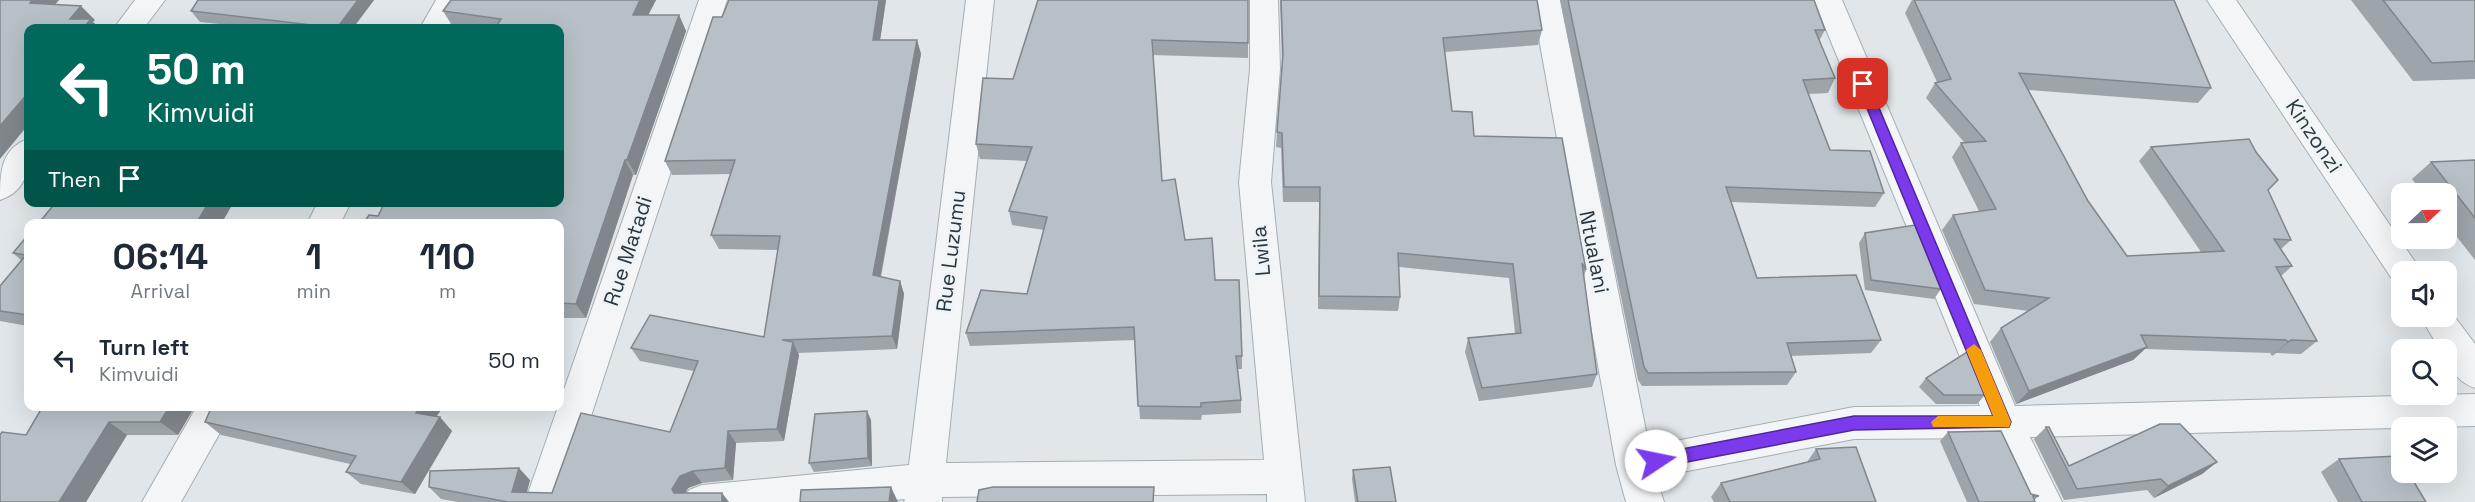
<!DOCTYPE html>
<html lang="en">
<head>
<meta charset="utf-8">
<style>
  body { margin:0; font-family:"Space Grotesk",sans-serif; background:#f6f6f7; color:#1f2937; height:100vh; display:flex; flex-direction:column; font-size:22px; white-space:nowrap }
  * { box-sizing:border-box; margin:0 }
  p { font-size:20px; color:#747a83 }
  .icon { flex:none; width:33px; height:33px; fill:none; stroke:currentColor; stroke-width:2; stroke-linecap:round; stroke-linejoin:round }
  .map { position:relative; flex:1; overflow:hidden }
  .panel { position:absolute; left:24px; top:219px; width:540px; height:192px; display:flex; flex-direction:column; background:#fff; border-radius:12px; box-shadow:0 6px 24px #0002 }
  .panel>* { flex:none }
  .hud { position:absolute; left:24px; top:24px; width:540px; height:183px; border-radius:12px; box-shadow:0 6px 24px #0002; background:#00695c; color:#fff; overflow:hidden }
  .needle { width:39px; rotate:68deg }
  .fabs { position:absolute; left:2391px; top:183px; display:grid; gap:12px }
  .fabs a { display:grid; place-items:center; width:66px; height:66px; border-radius:12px; background:#fff; box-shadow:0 6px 24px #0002; font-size:30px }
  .pin { position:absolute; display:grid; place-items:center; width:51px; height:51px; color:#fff; margin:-26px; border-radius:12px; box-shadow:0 3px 9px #0006 }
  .me { position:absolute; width:66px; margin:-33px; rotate:79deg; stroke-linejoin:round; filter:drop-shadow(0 0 4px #0008) }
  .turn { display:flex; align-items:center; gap:21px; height:126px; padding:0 24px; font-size:27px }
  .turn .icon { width:78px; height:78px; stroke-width:2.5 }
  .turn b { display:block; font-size:42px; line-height:51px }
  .then { display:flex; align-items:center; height:57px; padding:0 24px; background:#0003; gap:12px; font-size:22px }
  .eta { display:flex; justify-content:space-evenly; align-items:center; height:102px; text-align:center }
  .eta b { font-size:36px; font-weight:700; line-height:42px }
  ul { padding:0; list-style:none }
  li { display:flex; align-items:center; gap:18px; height:78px; padding:0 24px }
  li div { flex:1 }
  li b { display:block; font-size:22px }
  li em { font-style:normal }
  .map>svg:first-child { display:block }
</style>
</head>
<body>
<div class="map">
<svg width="2475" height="502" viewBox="0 0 2475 502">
  <rect width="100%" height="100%" fill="#e0e6e9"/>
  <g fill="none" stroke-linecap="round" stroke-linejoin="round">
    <defs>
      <g id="minor">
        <path d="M135 0H165L144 28H114Z"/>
        <path d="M436 0H464L448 28H420Z"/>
        <path d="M699 0H727L563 502H525Z"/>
        <path d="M966 0H994L946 463 1264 460 1239 182 1250 69V0H1278L1280 69 1271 182 1305 502H1267V494L942 497V502H904L905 499 873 502H683L689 490 702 485 909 465Z"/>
        <path d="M1532 0H1560L1649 446 1854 407 1980 406 1814 0H1842L2015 406 2475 394V426L2030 437 2062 502H2024L1994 438 1854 439 1656 477 1664 502H1626L1616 465Z"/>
        <path d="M2207 0H2236L2422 272H2402V284L2394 282Z"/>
        <path d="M28 139C31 165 28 191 0 200 0 174 0 149 28 139Z"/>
        <path d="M318 202H351L340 224H307Z"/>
        <path d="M2446 305 2475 344V388C2459 383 2446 367 2446 350H2440L2420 316H2446Z"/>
        <path d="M197 406H235L181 502H142Z"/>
      </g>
    </defs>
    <use href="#minor" stroke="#a5aeb3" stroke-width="2"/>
    <use href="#minor" fill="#f3f5f7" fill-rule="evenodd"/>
  </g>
  <g fill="#9da5aa">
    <path d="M198 0H374L353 28H259L200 22 191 11Z"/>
    <path d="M451 0H656L648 15H679L686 31 636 175H633L586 318H560V224L378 216 560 28H462L453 27 443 11Z"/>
    <path d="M729 0H886L880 40H917L921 54 881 277 900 281 904 294 897 349 798 353 799 355 784 441 736 443 733 480 702 483 688 488 686 493 729 502H458L441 499 429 487 530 480 527 492 552 493 670 432 694 371 640 361 631 348 764 337 778 250 719 249 711 235 730 174 672 175 665 161 722 17Z"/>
    <path d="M1248 0V58L1153 55 1162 181 1185 240 1215 280 1242 356V369H1238L1241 400V413L1202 415 1201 420 1140 419 1135 340 970 346 966 333 1027 294 1044 230 1012 225 1009 211 1027 161 980 159 976 144 1013 79Z"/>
    <path d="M1280 0H1537L1542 30 1538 45 1445 52 1452 111 1474 136 1562 138 1586 270 1584 276 1597 374 1592 387 1479 401 1465 352 1468 338 1515 333 1509 278 1399 267 1400 297 1398 311 1318 309 1319 202H1283L1281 148 1276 147 1282 63Z"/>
    <path d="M1560 0H1814L1825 30 1819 41 1835 78 1828 93 1809 94 1830 150 1884 193 1875 207 1731 202 1757 278 1881 340 1871 353 1791 356 1796 372 1787 385 1642 386 1638 380Z"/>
    <path d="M1912 0 2211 88 2198 103 2028 90 2088 201 2127 256 2201 252 2139 161 2151 147 2256 152 2278 180 2268 190 2291 240 2281 249 2292 266 2281 276 2317 341 2301 354 2276 353 2272 356 2270 353 2145 349 2133 360 2016 404 1990 342 2001 328 2029 311 1974 304 1942 230 1953 215 1979 211 1952 157 1961 143 1964 142 1926 98 1935 83 1937 82 1905 13Z"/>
    <path d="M2351 0H2475V79L2413 81Z"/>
    <path d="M2475 160V260L2446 223V194H2424L2412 179 2431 162Z"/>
    <path d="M1865 233 1941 289 1934 299 1865 290 1859 243Z"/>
    <path d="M28 235V326L0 321V286L21 260 13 253Z"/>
    <path d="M1926 378 1985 395 1977 404H1936L1919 387Z"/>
    <path d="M195 406 178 435H127L86 502H0L26 435Z"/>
    <path d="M212 406H444L436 417 452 431 415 494 361 484 346 472 350 464 221 435 205 422Z"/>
    <path d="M871 420 872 466 814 472 809 463Z"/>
    <path d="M2046 427 2069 466 2217 462 2202 474 2154 498 2147 490 2064 500 2034 439Z"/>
    <path d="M1948 432 2031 494 2039 496 2034 500 2035 502H1967L1940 441Z"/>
    <path d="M1816 449 1876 502H1714L1711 497 1721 483 1807 462Z"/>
    <path d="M2339 459 2426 502H2338L2321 472Z"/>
    <path d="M1353 470 1396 502H1355L1352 479Z"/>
  </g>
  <g fill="#80868b">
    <path d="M32 0H59L44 17 30 3Z"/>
    <path d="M358 0H374L353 28H337Z"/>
    <path d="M640 0H656L640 31 633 15Z"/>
    <path d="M879 0H886L878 54 873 40Z"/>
    <path d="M81 6 95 20 93 22 100 28H79L70 19Z"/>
    <path d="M679 15 686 31 636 175 627 160Z"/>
    <path d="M917 40 921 54 878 289 873 275Z"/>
    <path d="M28 93V125L0 159V126Z"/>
    <path d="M625 160 633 175 586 318 576 304Z"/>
    <path d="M209 202H234L221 224H196Z"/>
    <path d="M900 281 904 294 897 349 892 336Z"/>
    <path d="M2291 340 2276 353 2272 356 2288 342Z"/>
    <path d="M793 342 799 355 784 441 777 429Z"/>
    <path d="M2147 347 2133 360 2016 404 2029 391Z"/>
    <path d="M170 406H195L178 435 160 422Z"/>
    <path d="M421 406H444L429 426 416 413Z"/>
    <path d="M867 411 871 420 872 466 868 458Z"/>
    <path d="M440 417 452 431 415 494 401 482Z"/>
    <path d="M109 422 127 435 86 502H59Z"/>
    <path d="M728 431 736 443 733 480 725 468Z"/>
    <path d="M2217 462 2202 474 2154 498 2168 486Z"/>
    <path d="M519 468 530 480 524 502 512 492Z"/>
    <path d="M693 471 702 483 688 488 681 501 672 489 680 476Z"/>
    <path d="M891 487 898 502H889Z"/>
    <path d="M722 493 729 502H722Z"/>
  </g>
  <g fill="#b7c0c6" stroke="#80868b" stroke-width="1.5">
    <path d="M0 0H32L30 3 81 6 70 19H91L83 28H28V93L0 126Z"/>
    <path d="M198 0H358L337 28 191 11Z"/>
    <path d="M451 0H640L633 15H679L627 160H625L576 304 560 303V224H363L369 215 378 216 385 202H560V28H495L501 19 443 11Z"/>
    <path d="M729 0H879L873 40H917L873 275 900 281 892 336 782 340 793 342 777 429 728 431 725 468 693 471 680 476 672 489 674 493H722V502H508L429 487 430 471 519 468 512 492 552 493 581 413 670 432 698 361 631 348 650 315 764 337 780 236 711 235 735 160 665 161 713 17H722Z"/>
    <path d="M1038 0H1248V43L1152 40 1162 181 1175 179 1185 240 1212 238 1215 280H1239L1242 356H1236L1241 400 1201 403V407L1138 406 1134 327 966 333 981 290 1027 294 1047 217 1009 211 1032 147 976 144 983 78 1013 79Z"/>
    <path d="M1281 0H1537L1542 30 1443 38 1452 111 1472 112 1474 136 1562 138 1586 270 1582 263 1597 374 1482 388 1468 338 1521 333 1513 264 1398 253 1400 297 1319 296 1320 187H1284L1282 133 1277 132 1283 54Z"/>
    <path d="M1568 0H1814L1825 30H1815L1835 78 1803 80 1830 150 1870 151 1884 193 1726 187 1757 278 1856 275 1881 340 1787 343 1796 372 1648 373 1644 367Z"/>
    <path d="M1914 0H2174L2211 88 2019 73 2088 201 2127 256 2224 251 2151 147 2249 139 2256 152 2278 180 2268 190 2291 240 2274 239 2292 266 2276 267 2317 341 2291 340 2288 342 2286 340 2141 335 2147 347 2029 391 2001 328 2049 298 1985 290 1953 215 1996 209 1961 143 1986 141 1935 83 1951 79Z"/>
    <path d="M2383 0H2475V61L2432 63Z"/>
    <path d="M2475 160V218L2431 162Z"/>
    <path d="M56 202H209L196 224H38Z"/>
    <path d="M1915 225 1941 289 1871 280 1865 233Z"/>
    <path d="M28 235V315L0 311V286L26 255 13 253Z"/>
    <path d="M1967 352 1985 395H1944L1926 378Z"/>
    <path d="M43 406H170L160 422H109L59 502H0V435L2 432 26 435Z"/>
    <path d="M212 406H421L416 413 440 417 401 482 346 472 356 456 205 422Z"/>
    <path d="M867 411 868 458 809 463 815 414Z"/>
    <path d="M2160 424H2180L2217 462 2168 486 2161 479 2077 489 2046 427H2049L2069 466Z"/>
    <path d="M2001 431 2031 494 2039 496H2033L2035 502H1979L1948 432Z"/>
    <path d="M1856 447 1876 502H1730L1721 483 1820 459 1816 449Z"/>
    <path d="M2397 456 2402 462V472H2408L2426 502H2362L2339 459Z"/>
    <path d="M1390 467 1396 502H1358L1353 470Z"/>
    <path d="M891 487 889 502H800L801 490Z"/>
    <path d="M993 487H1154L1153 502H977L979 490Z"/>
  </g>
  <path fill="#7c3aed" stroke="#51269a" stroke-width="1.5" d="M1863 80 1869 84 2011 422 2009 427 1854 430 1656 468 1650 466 1648 461 1650 456 1656 454 1854 416H1993L1857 84Z"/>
  <path fill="#f59e0b" d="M1974 344 1981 350 2011 422 2009 427H1933L1931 422 1938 416H1993L1966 350Z"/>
  <g text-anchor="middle" stroke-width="6" stroke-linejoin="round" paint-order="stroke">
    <g font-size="21" fill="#293740" stroke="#eff4f6">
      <text transform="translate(2314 136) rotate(56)" y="7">Kinzonzi</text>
      <text transform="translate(628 251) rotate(-72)" y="7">Rue Matadi</text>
      <text transform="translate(951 251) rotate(-83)" y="7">Rue Luzumu</text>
      <text transform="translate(1261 251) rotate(-95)" y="7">Lwila</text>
      <text transform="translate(1594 252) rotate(79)" y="7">Ntualani</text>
    </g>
  </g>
</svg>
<div class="fabs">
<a><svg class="needle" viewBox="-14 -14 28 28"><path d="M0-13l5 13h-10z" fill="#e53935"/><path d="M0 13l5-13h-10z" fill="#747a83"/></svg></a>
<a><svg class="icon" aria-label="sound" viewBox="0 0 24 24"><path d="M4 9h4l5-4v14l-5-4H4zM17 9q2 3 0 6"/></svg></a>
<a><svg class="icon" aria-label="search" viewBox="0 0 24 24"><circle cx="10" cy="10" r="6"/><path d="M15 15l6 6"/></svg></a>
<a><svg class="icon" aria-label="layers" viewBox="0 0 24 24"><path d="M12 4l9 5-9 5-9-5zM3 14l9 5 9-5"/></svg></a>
</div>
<div class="pin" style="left:1863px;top:84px;background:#d93025"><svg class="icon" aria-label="arrive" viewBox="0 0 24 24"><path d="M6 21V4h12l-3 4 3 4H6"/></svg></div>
<svg class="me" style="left:1656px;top:461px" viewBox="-20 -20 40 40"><circle r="19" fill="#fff"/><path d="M0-13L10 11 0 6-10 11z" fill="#7c3aed"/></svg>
<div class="hud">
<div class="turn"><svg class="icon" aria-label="left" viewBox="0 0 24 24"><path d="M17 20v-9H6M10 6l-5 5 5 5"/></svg><div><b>50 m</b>Kimvuidi</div></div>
<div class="then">Then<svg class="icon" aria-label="arrive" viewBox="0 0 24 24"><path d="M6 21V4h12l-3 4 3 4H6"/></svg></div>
</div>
<section class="panel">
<div class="eta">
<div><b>06:14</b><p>Arrival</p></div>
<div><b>1</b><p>min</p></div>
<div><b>110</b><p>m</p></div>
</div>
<ul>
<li><svg class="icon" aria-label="left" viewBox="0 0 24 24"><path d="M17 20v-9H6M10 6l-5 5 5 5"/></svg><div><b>Turn left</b><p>Kimvuidi</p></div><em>50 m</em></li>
</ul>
</section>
</div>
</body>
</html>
